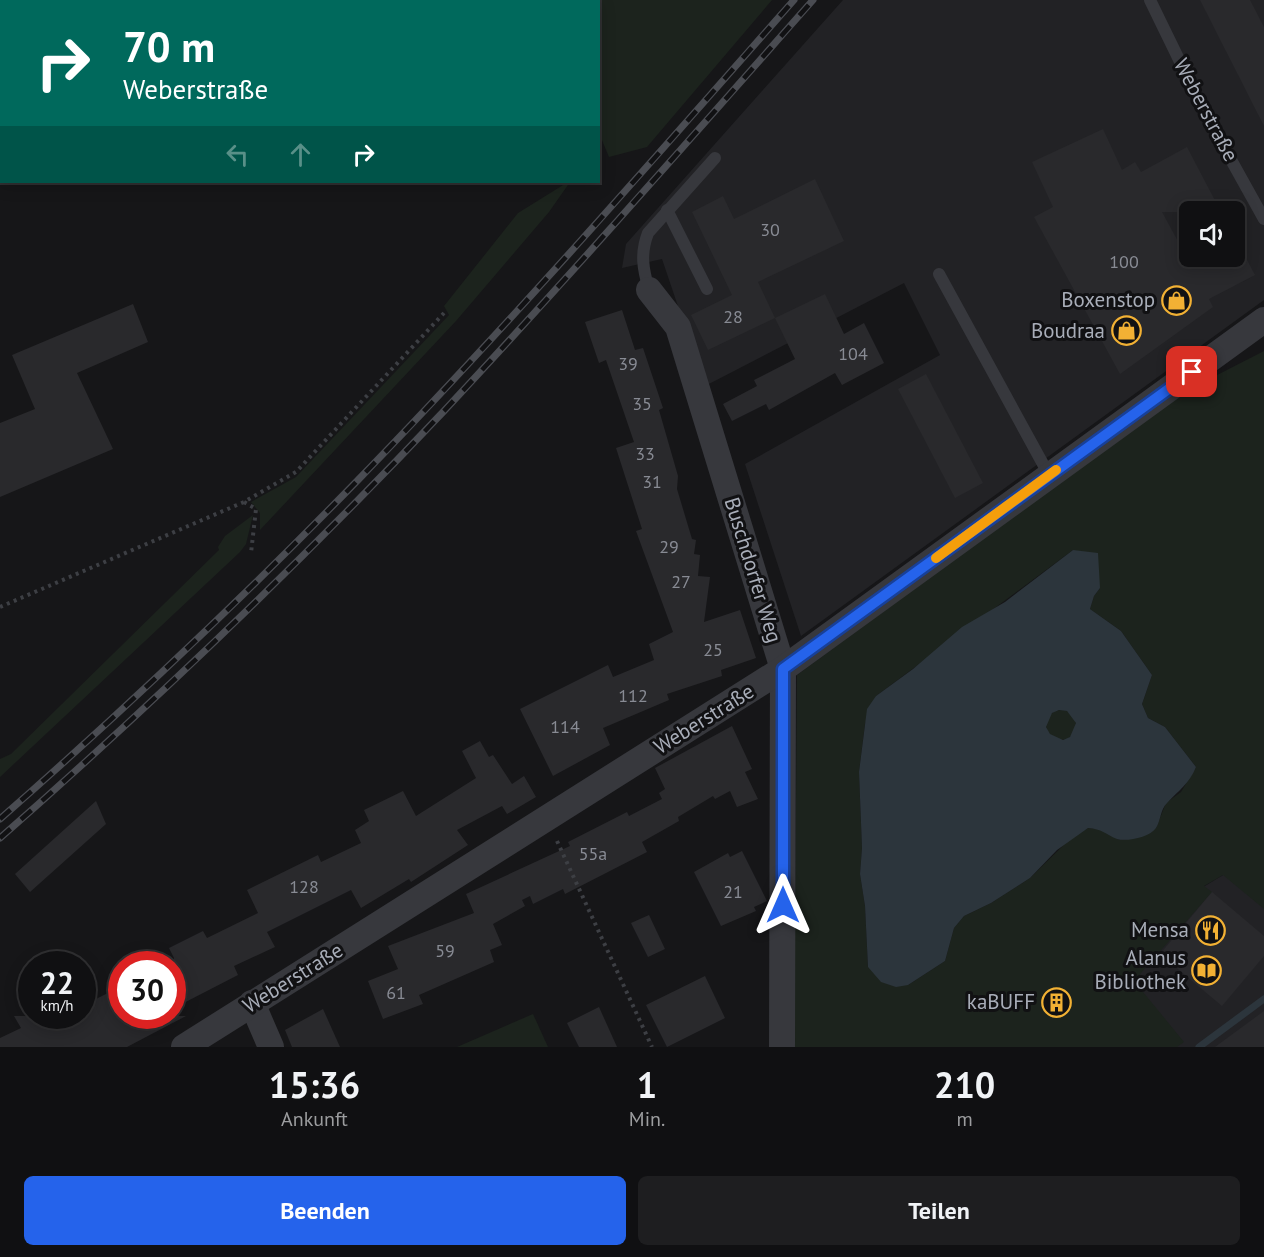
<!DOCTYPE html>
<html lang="de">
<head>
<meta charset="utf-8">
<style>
  body { margin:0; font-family:"PT Sans",sans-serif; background:#1e1e20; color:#f1f3f6; height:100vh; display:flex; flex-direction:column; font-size:22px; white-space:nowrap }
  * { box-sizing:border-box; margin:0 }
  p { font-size:20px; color:#9c9d9f }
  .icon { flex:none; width:33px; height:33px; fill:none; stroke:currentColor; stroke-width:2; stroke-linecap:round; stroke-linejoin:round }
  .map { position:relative; height:1047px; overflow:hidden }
  .sheet { display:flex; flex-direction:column; background:#101012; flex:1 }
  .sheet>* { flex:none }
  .hud { position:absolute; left:0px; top:0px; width:600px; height:183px; box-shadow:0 3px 15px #0003,0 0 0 2px #303032; background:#00695c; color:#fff; overflow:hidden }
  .fabs { position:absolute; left:1179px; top:201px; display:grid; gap:12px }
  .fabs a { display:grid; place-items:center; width:66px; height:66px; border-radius:9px; background:#101012; box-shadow:0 3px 15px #0003,0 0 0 2px #303032; font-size:30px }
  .speed { position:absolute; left:18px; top:951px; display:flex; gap:12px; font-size:30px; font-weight:700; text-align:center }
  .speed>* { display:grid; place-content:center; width:78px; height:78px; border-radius:50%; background:#101012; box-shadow:0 3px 15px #0003,0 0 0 2px #303032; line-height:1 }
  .speed small { font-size:15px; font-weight:400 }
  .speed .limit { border:9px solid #d22; background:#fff; color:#111 }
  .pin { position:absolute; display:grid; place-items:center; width:51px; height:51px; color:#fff; margin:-26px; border-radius:12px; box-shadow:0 3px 9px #0006 }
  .me { position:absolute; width:66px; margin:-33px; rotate:0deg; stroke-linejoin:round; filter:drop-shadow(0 0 4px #0008) }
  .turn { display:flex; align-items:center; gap:21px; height:126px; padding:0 24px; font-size:27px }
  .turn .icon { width:78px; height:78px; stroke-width:2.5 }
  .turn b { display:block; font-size:42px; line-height:51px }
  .lanes { display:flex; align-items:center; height:57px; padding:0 24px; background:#0003; justify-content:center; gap:30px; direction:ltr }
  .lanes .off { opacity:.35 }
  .eta { display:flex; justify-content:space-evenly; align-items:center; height:102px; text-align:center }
  .eta b { font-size:36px; font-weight:700; line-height:42px }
  .cta { display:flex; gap:12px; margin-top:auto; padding:12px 24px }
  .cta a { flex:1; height:69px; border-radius:9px; background:#2563eb; color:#fff; font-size:24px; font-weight:700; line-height:69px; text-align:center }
  .cta a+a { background:#1e1e20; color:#f1f3f6 }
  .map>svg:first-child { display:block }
</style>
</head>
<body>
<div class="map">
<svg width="1264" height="1047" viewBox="0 0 1264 1047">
  <rect width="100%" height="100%" fill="#161618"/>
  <g fill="#222225" fill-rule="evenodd">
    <path d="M843 0H1264V300L801 636 745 464 940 355 904 283 705 386 662 259 622 268 626 244ZM1190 212H1234V256H1190Z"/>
    <path d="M1264 848V1047H941L1223 875Z"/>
  </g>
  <g fill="#1c231d" fill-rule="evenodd">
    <path d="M580 0H772L647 147 609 157 599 133 598 2 574 1Z"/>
    <path d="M568 182H570L549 212 456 321 260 530V513L251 502 296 477 449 315 444 306 518 213Z"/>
    <path d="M1264 351V909L1223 875 1204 886 1212 892 1134 981 1184 1042 1177 1047H794L797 675 1182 393ZM1073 550 1100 588 1094 596 1090 609 1121 631 1152 675 1142 704 1148 718 1165 727 1196 767 1181 792 1166 803 1156 828 1119 840 1102 829 1088 828 1072 837 1030 878 991 903 964 916 954 928 945 961 908 985 868 967 865 906 860 874 862 848 859 772 865 724 876 696Z"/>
    <path d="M253 515 246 544 240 552 0 777V759L11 754 219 550 218 547 225 536Z"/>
    <circle cx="1061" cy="725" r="15"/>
    <path d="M533 1014 548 1047H457Z"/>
  </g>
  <path fill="#2c353c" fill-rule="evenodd" d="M1073 550 1098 553 1100 588 1094 596 1090 609 1121 631 1152 675 1142 704 1148 718 1165 727 1196 767C1189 784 1179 790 1167 803 1160 810 1161 820 1156 828 1150 837 1127 842 1117 839 1105 834 1102 829 1088 828L1057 850 1030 878 991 903 964 916 954 928 945 961 908 985 896 987 881 982 868 967 865 906 860 874 862 848 859 772 867 709 876 696 913 669 962 627 1005 602ZM1059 710 1067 711 1076 723 1070 737 1063 740 1050 734 1046 727 1052 713Z"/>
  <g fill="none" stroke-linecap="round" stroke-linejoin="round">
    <path stroke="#2c353c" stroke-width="7" d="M1199 1047 1264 999"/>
  </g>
  <g fill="#29292c">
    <path d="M1200 0H1250L1264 27V126Z"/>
    <path d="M1103 129 1122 170 1135 162 1141 172 1187 147 1221 212H1162L1186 256H1245L1255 275 1209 299 1213 307 1120 374 1034 217 1053 207 1032 162Z"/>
    <path d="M815 179 844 241 758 282 775 318 708 350 691 315 732 295 692 212 723 196 734 219Z"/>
    <path d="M825 294 844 334 864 323 884 363 842 385 835 373 769 410 766 404 732 421 723 404 757 386 754 380 795 359 775 318Z"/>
    <path d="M133 304 148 342 77 373 113 449 0 497V423L35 409 12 355Z"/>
    <path d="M622 310 635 350 643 348 663 408 659 410 678 476 677 489 692 539 696 540 694 554 700 555 698 576 710 577 704 622 740 610 756 658 721 670 722 676 667 694 669 700 603 728 610 745 553 776 520 709 608 665 613 677 654 660 649 644 673 632 636 531 642 529 616 448 634 442 606 360 599 363 585 322Z"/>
    <path d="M926 374 983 483 955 498 898 389Z"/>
    <path d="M732 726 752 769 745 772 758 799 737 807 730 791 715 799 713 796 678 817 679 821 642 842 647 852 565 894 563 889 533 904 530 896 522 900 525 906 493 924 502 945 490 950 494 962 419 995 423 1004 383 1019 368 981 398 969 388 946 474 913 466 894 570 846 568 842 627 812 629 816 662 799 659 793 665 789 655 768Z"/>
    <path d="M480 741 489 757 493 755 512 784 524 776 536 797 507 814 502 806 457 830 468 845 411 882 409 879 361 908 351 890 267 932 275 947 234 966 238 975 172 1009 174 958 169 948 203 931 207 938 258 913 247 890 318 855 321 862 361 843 355 830 369 821 364 810 403 791 416 816 476 778 462 751Z"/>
    <path d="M96 801 106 824 30 892 15 874Z"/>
    <path d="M742 851 767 901 754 907 756 911 721 926 694 872 728 853 730 857Z"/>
    <path d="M1212 892 1264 936V956L1222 1006 1160 954Z"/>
    <path d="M649 915 665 949 648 957 631 923Z"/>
    <path d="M705 976 725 1018 667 1047 646 1005Z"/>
    <path d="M122 986V1016H186L127 1047H0V1038L21 1028 14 1016H82V1006Z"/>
    <path d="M599 1007 617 1047H579L567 1023Z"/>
    <path d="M323 1009 340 1047H292L285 1030Z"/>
    <path d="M1264 1011V1047H1215Z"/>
  </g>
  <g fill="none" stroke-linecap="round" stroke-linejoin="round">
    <g stroke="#3d3f44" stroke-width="4" stroke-dasharray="3 4.5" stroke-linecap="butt">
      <path d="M535 0 536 2"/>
      <path d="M244 502 256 509 251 553"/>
      <path d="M0 607 244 502 296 472 444 313"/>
      <path d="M557 841 652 1047"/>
    </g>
    <g stroke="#37383d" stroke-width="12">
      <path d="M1150 0 1205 113 1264 219"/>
      <path d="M667 210 707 289"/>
      <path d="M939 274 1049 475"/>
      <path d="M649 290C643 269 640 254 648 233L715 158"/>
    </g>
    <g stroke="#37383d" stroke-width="26">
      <path d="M649 290 678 327 783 669 782 1047"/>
      <path d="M252 1003 271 1047"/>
      <path d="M184 1047 783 669 1264 320"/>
    </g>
    <defs>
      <g id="rail">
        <path d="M0 819C123 711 243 598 358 480 509 325 651 162 794 0"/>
        <path d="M0 838C154 703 303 560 444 411 570 276 691 138 813 0"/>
      </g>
    </defs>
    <use href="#rail" stroke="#4a4c52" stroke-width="7"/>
    <use href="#rail" stroke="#111113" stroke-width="4.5" stroke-dasharray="14" stroke-linecap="butt"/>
  </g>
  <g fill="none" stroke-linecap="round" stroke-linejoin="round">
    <defs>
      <path id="route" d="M783 905V669L1192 372"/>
    </defs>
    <use href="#route" stroke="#184099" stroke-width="15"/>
    <use href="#route" stroke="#2563eb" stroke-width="10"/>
    <path stroke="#f59e0b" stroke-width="10" d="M936 558 1056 470"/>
  </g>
  <defs>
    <symbol id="shop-ring" viewBox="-11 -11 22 22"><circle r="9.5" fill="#111113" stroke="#f2b134" stroke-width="1.5"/><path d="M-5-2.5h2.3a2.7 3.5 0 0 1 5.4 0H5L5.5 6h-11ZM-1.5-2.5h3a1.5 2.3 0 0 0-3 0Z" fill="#f2b134"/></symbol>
    <symbol id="restaurant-ring" viewBox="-11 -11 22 22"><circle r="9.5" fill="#111113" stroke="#f2b134" stroke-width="1.5"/><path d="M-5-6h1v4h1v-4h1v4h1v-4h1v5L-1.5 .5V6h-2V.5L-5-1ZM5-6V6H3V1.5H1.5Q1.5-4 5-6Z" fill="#f2b134"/></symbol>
    <symbol id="library-ring" viewBox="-11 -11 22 22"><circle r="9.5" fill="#111113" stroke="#f2b134" stroke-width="1.5"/><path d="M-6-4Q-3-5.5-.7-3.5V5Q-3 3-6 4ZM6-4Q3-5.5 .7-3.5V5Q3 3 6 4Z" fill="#f2b134"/></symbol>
    <symbol id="building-ring" viewBox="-11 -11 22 22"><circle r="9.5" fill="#111113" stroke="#f2b134" stroke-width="1.5"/><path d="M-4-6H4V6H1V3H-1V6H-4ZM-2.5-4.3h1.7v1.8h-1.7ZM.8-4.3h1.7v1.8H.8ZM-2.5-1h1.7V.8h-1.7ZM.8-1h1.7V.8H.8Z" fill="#f2b134"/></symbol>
  </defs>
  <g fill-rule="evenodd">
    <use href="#shop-ring" x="1160" y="284" width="33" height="33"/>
    <use href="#shop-ring" x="1110" y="314" width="33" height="33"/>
    <use href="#restaurant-ring" x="1194" y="914" width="33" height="33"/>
    <use href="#library-ring" x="1190" y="954" width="33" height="33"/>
    <use href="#building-ring" x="1040" y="986" width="33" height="33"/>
  </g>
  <g text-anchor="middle" stroke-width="6" stroke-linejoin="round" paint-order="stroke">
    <g font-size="18" fill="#888b94">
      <text x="770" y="236">30</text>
      <text x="1124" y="268">100</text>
      <text x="733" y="323">28</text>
      <text x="853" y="360">104</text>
      <text x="628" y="370">39</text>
      <text x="642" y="410">35</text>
      <text x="645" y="460">33</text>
      <text x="652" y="488">31</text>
      <text x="669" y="553">29</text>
      <text x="681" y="588">27</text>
      <text x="713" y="656">25</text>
      <text x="633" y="702">112</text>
      <text x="565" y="733">114</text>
      <text x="593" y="860">55a</text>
      <text x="304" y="893">128</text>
      <text x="733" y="898">21</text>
      <text x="445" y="957">59</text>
      <text x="396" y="999">61</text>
    </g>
    <g font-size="21" fill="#a8adb8" stroke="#111113">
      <text transform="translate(1206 110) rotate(62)" y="7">Weberstraße</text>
      <text transform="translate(753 570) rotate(73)" y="7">Buschdorfer Weg</text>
      <text transform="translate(704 719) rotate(-32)" y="7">Weberstraße</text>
      <text transform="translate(293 978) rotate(-32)" y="7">Weberstraße</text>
    </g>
    <g font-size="21" fill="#a8adb8" stroke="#111113" text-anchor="end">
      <text x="1155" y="307">Boxenstop</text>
      <text x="1105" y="338">Boudraa</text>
      <text x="1189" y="937">Mensa</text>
      <text x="1186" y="965">Alanus<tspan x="1186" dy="24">Bibliothek</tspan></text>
      <text x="1035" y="1009">kaBUFF</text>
    </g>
  </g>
</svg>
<div class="fabs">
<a><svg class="icon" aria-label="sound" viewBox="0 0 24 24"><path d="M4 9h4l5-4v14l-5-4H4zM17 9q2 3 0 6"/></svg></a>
</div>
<div class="speed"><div>22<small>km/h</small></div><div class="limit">30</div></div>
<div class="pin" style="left:1192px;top:372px;background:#d93025"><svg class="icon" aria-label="arrive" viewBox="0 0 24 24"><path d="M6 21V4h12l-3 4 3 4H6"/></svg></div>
<svg class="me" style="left:783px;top:905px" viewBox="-20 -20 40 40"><path d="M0-17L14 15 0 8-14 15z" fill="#2563eb" stroke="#fff" stroke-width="4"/></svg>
<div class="hud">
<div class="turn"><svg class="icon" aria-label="right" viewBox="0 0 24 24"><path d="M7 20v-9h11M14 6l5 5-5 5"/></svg><div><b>70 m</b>Weberstraße</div></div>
<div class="lanes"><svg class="icon off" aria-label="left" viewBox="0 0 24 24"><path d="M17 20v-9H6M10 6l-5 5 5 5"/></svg><svg class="icon off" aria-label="ahead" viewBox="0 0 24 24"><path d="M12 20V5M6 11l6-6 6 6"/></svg><svg class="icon" aria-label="right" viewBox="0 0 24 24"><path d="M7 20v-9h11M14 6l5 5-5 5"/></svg></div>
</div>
</div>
<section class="sheet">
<div class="eta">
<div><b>15:36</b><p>Ankunft</p></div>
<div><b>1</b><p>Min.</p></div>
<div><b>210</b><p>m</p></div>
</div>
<div class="cta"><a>Beenden</a><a>Teilen</a></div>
</section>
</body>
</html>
